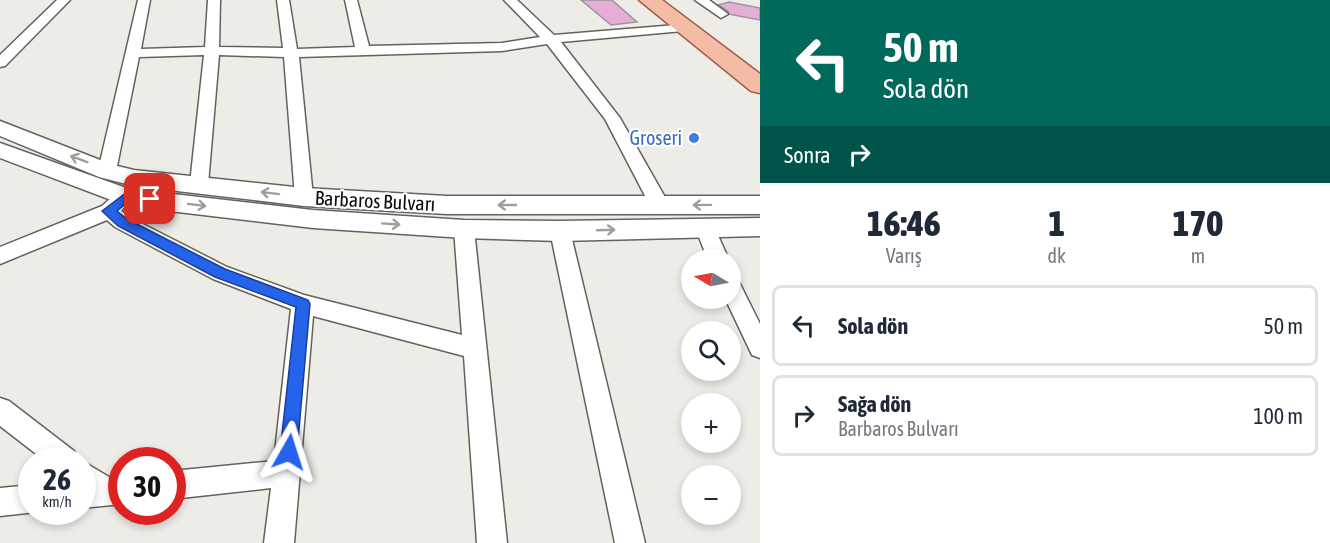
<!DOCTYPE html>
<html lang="tr">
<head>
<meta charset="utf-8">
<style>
  body { margin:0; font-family:"Asap Condensed",sans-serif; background:#f2f2f3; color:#1f2937; height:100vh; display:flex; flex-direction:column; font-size:22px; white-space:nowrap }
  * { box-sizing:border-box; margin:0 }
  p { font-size:20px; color:#747a83 }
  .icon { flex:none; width:33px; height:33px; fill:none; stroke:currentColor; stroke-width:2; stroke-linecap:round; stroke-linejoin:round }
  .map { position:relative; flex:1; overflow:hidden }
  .side { display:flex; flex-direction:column; background:#fff; width:570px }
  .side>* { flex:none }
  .top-card { background:#00695c; color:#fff; overflow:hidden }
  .needle { width:39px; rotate:280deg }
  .buttons { position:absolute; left:681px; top:249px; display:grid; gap:12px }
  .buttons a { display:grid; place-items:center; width:60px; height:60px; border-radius:50%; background:#fff; box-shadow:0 3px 9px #0003; font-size:30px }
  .speed { position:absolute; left:18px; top:447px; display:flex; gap:12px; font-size:30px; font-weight:700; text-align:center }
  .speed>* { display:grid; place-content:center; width:78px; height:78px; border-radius:50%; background:#fff; box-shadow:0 3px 9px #0003; line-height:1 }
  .speed small { font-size:15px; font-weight:400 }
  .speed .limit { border:9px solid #d22; background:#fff; color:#111 }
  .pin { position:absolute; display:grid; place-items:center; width:51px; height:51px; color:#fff; margin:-26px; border-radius:12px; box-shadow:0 3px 9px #0006 }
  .me { position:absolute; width:66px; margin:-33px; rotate:6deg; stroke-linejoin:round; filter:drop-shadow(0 0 4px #0008) }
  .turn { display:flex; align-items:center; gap:21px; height:126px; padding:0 24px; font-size:27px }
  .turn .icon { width:78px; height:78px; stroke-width:2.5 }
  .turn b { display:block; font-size:42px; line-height:51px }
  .then { display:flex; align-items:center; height:57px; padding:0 24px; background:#0003; gap:12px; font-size:22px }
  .eta { display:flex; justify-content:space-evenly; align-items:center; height:102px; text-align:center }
  .eta b { font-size:36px; font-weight:800; line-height:42px }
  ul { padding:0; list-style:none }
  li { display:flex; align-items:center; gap:18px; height:81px; margin:0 12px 9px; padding:0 12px; border:3px solid #e0e1e3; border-radius:9px }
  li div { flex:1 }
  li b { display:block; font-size:22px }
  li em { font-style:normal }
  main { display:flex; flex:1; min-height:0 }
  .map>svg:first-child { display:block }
</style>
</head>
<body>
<main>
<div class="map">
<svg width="760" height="543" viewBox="0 0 760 543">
  <rect width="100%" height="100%" fill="#edece7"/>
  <g fill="#e6aed5" stroke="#9c979a" stroke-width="1.5">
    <path d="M581 0H612L637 22 611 25Z"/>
    <path d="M729 2 760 8V20L728 14V11L718 5Z"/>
  </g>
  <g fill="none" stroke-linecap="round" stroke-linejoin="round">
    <defs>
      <g id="minor">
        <path d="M57 0H70L5 66 0 67V55Z"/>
        <path d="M138 0H150L141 49 205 47 208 0H220L219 47 283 48 277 0H289L297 49 355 47 345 0H357L369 46 502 43 540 37 504 0H517L554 35 688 24 690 27 683 31 561 42 620 118 670 206 667 211 660 213 653 211 605 119 547 44 502 51 299 57 313 197 311 202 304 204 297 202 295 197 284 57 219 55 208 184 205 189 199 190 193 189 190 184 204 55 139 57 116 171 113 175H101L98 171Z"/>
        <path d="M695 0H709L728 14 721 18Z"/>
        <path d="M119 195 126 197 128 202 121 211 129 217 227 267 304 295 462 335 454 229 457 224 464 222 471 224 474 229 507 543H477L464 356 313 316 294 543H264L271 488 172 499V471L274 461 291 309 213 279 115 227 107 220 0 264V247L102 206 112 197Z"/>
        <path d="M705 220 712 222 729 260H708L695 227 698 222Z"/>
        <path d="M560 224 567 226 570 231 645 543H615L550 231 553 226Z"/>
        <path d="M730 277 738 280 760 324V358L752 355 725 298H730Z"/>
        <path d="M0 398 9 401 74 451 78 460H44L0 426Z"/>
        <path d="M82 461 109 477 122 476V504L82 508Z"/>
        <path d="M32 485V512H36L0 516V488Z"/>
      </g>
      <g id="tertiary">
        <path d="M0 121 113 165 134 170 304 188 447 196H760V214H447L304 206 134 186 99 177 0 136Z"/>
        <path d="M0 143 129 189 313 210 464 220 560 221 760 218V236L560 241 464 238 313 228 127 206 0 158Z"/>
      </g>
      <path id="primary" d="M639 0H662L760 74V93L751 91Z"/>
    </defs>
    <use href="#minor" stroke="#64625e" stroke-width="3"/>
    <use href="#tertiary" stroke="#64625e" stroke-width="3"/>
    <use href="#primary" stroke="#9e6149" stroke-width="3"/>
    <use href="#minor" fill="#fff" fill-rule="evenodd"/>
    <use href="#tertiary" fill="#fff" fill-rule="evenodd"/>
    <use href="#primary" fill="#f4bca6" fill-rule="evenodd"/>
  </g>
  <defs><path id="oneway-shaft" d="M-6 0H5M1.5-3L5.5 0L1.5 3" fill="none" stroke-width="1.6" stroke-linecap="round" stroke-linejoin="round" transform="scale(1.5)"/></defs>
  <g stroke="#9e9e9d">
    <use href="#oneway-shaft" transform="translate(79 159) rotate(-159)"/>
    <use href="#oneway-shaft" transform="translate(270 193) rotate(-173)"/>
    <use href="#oneway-shaft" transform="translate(197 205) rotate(7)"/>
    <use href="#oneway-shaft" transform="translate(507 205) rotate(-180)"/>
    <use href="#oneway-shaft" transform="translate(702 205) rotate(179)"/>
    <use href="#oneway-shaft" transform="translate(391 224) rotate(4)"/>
    <use href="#oneway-shaft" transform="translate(606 230) rotate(-2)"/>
  </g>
  <path fill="#2563eb" stroke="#184099" stroke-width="1.5" d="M127 192 150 195 156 199 150 204 129 201 117 211 127 219 225 269 308 300 310 304 297 452 295 458 289 461 283 458 280 452 296 307 215 277 118 226 102 211Z"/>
  <circle fill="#3f7fe0" stroke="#fff" stroke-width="2" cx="694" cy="138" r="6"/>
  <g text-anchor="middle" stroke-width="4.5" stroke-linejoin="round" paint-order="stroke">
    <g font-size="20" fill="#366cbe" stroke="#fff" text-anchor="end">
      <text x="682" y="145">Groseri</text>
    </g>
    <g font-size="20" fill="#0c0c0a" stroke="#fff">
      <text transform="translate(375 201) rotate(3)" y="7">Barbaros Bulvarı</text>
    </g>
  </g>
</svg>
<div class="buttons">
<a><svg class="needle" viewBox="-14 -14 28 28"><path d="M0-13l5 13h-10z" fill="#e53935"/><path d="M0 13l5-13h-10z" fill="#747a83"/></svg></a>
<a><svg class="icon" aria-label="search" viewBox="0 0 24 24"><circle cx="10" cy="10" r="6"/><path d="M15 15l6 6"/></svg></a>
<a>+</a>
<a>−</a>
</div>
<div class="speed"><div>26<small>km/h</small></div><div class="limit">30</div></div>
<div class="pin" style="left:150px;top:199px;background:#d93025"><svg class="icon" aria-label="arrive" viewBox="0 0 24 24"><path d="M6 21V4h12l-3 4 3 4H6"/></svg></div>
<svg class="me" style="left:289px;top:452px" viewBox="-20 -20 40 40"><path d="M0-17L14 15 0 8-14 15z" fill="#2563eb" stroke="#fff" stroke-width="4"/></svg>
</div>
<section class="side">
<div class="top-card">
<div class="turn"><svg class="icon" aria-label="left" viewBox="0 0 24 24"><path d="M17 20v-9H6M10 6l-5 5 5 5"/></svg><div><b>50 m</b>Sola dön</div></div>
<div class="then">Sonra<svg class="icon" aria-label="right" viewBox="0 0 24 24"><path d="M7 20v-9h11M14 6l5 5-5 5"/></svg></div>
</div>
<div class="eta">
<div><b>16:46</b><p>Varış</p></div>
<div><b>1</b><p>dk</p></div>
<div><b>170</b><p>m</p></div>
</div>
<ul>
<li><svg class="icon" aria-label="left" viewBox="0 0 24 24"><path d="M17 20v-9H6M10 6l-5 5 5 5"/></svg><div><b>Sola dön</b></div><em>50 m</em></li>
<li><svg class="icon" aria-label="right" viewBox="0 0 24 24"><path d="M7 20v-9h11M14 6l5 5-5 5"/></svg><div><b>Sağa dön</b><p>Barbaros Bulvarı</p></div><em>100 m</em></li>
</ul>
</section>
</main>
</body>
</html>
